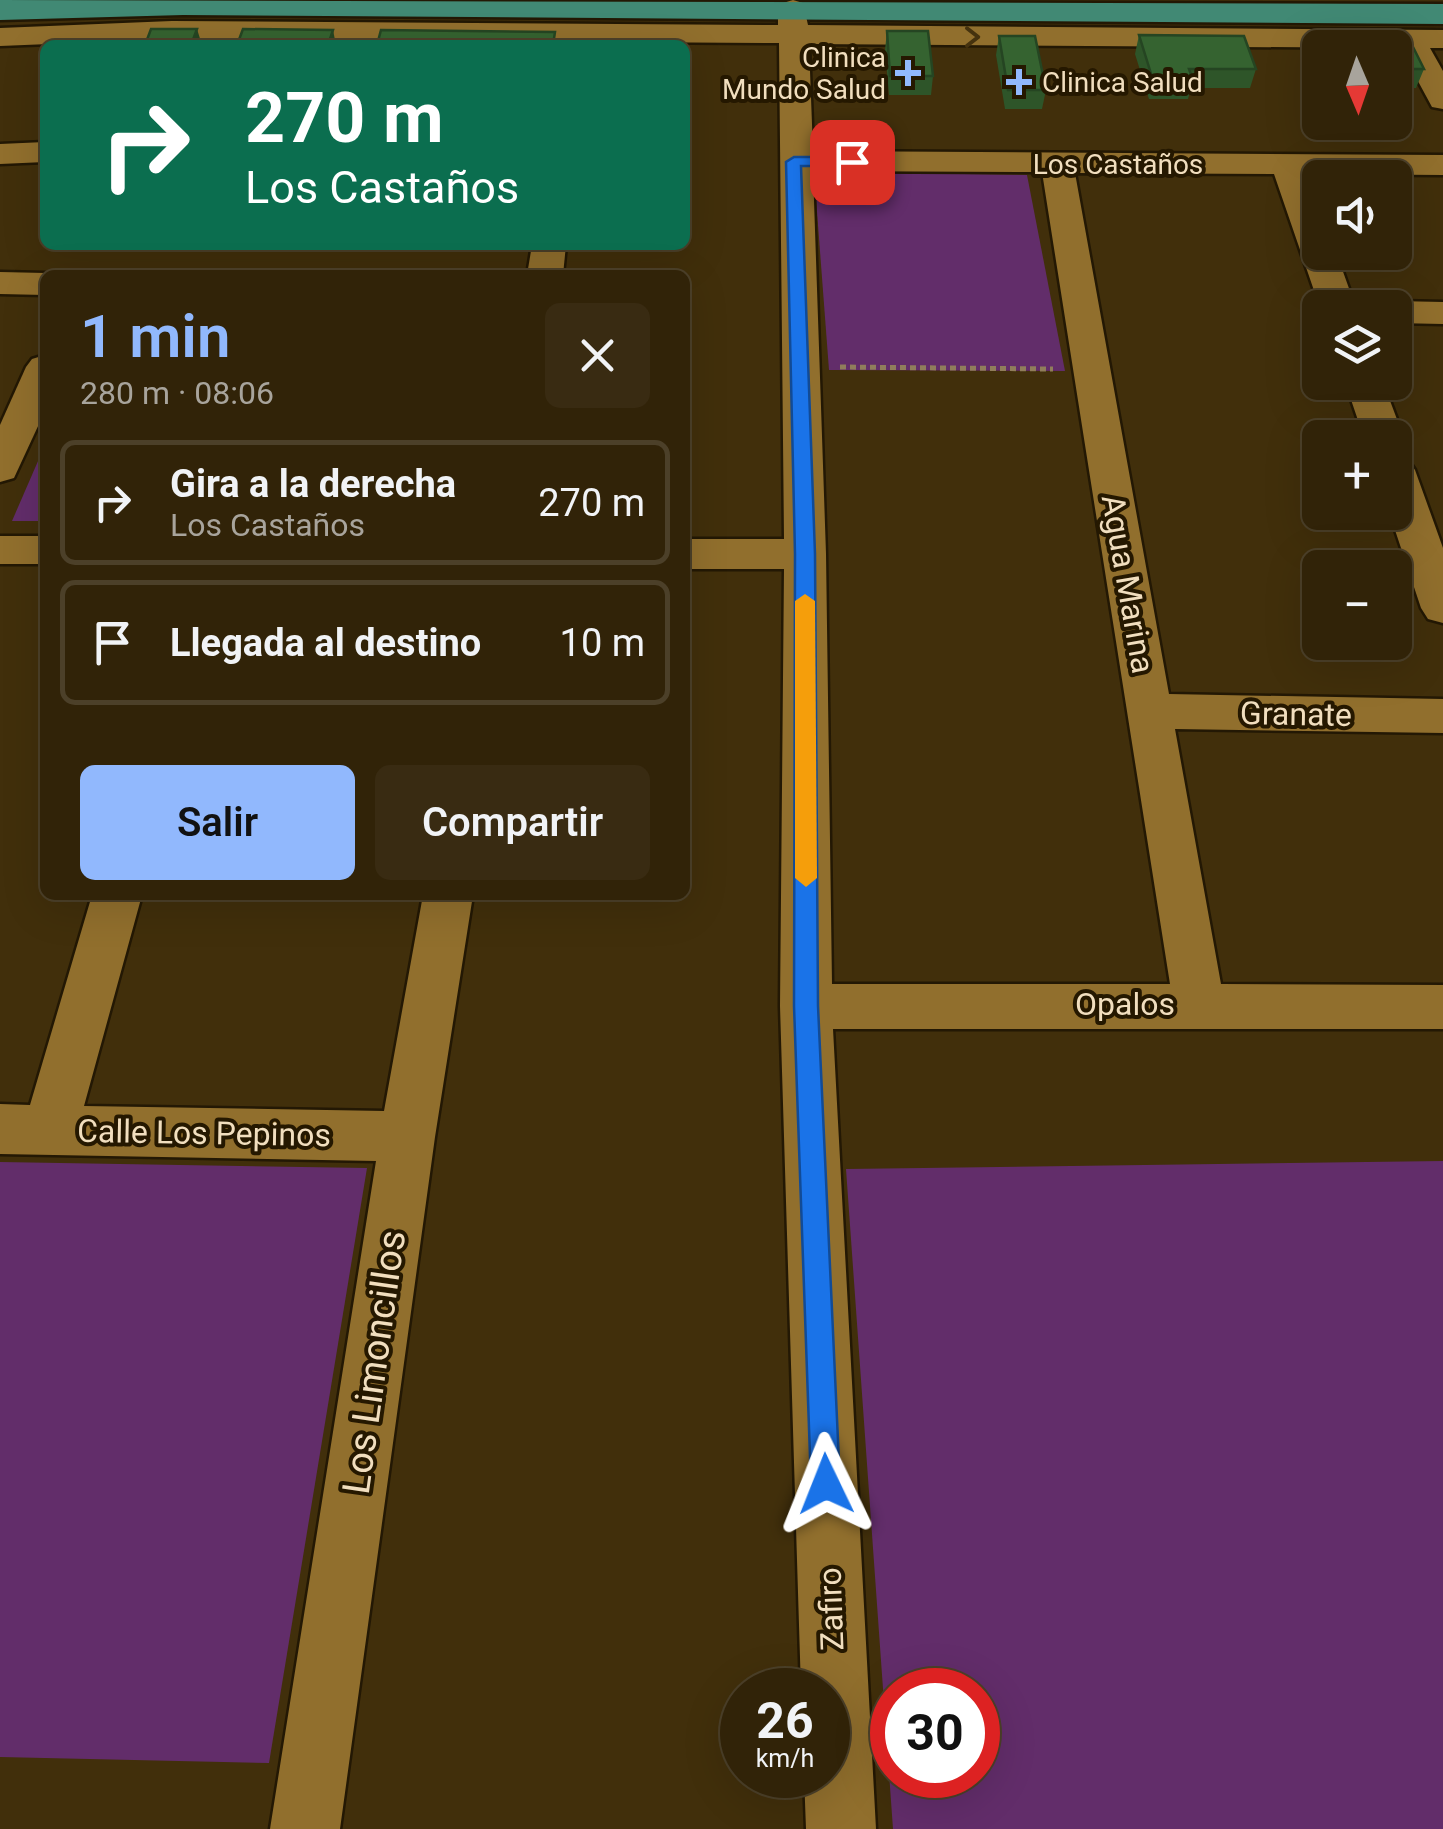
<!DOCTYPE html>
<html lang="es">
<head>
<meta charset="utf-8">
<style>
  body { margin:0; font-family:Roboto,sans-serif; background:#392b12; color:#f1f3f6; height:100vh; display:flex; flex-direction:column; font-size:38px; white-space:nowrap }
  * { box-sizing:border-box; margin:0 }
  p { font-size:32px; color:#a8a49c }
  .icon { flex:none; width:55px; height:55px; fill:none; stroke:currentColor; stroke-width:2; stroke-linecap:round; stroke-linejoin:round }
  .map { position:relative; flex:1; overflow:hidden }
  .sheet { position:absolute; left:40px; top:270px; width:650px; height:630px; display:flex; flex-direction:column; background:#312308; border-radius:15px; box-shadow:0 10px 40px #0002,0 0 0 2px #4c4029 }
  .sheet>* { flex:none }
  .banner { position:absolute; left:40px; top:40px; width:650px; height:210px; border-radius:15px; box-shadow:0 10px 40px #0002,0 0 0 2px #4c4029; background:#0b6e4f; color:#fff; overflow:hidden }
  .needle { width:65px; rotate:178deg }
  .tools { position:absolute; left:1302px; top:30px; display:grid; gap:20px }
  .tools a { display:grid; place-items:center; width:110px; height:110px; border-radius:15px; background:#312308; box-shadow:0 10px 40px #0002,0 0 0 2px #4c4029; font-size:50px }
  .speed { position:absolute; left:720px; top:1668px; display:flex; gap:20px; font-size:50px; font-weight:700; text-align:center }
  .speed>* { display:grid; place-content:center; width:130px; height:130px; border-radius:50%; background:#312308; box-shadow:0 10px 40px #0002,0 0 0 2px #4c4029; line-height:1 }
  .speed small { font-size:25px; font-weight:400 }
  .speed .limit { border:15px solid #d22; background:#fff; color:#111 }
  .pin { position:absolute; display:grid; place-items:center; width:85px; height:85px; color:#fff; margin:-42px; border-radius:20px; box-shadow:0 5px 15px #0006 }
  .me { position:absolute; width:110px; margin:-55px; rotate:358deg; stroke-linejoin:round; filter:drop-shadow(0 0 8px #0008) }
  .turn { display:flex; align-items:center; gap:35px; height:210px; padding:0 40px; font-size:45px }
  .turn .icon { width:130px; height:130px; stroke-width:2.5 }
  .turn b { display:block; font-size:70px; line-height:85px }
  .round { display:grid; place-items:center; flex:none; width:105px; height:105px; border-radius:15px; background:#392b12 }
  .overview { display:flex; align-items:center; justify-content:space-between; height:170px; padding:0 40px }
  h1 { font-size:60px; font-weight:600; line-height:75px; color:#91b8fd }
  .cta { display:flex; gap:20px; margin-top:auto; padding:20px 40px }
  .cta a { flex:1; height:115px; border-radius:15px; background:#91b8fd; color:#111; font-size:40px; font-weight:600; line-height:115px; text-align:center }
  .cta a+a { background:#392b12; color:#f1f3f6 }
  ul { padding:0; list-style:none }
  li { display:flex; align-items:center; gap:30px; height:125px; margin:0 20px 15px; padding:0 20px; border:5px solid #4c4029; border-radius:15px }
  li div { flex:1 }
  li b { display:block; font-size:38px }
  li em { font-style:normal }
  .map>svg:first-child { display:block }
</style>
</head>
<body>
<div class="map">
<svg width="1443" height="1829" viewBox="0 0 1443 1829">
  <rect width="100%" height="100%" fill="#412f0b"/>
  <g fill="#622d6a" fill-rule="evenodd">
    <path d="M814 172 1027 175 1065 371 829 370Z"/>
    <path d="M45 445V521H12Z"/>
    <path d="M1443 1161V1829H893L846 1169ZM892 1690H978V1775H892Z"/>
    <path d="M0 1162 367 1168 269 1763 0 1757Z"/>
  </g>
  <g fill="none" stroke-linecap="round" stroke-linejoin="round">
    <defs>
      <g id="minor">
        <path d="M793 0 803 3 808 25 1443 30V48H1430L1443 71V109L1432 107 1400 48 809 44 813 151 1443 155V175L1308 174 1320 208V252H1336L1356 308H1320L1274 174 1075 173 1169 694 1443 699V733L1175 729 1221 984 1443 985V1029H833L876 1829H806L804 1775H828V1690H801L780 1006 784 569H685V539H784L779 43 172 39 0 46V28L172 21 778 25V9L783 3ZM813 171 1042 172 1170 984H832L826 554Z"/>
        <path d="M45 142V162L0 164V144Z"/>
        <path d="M532 245H566L563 275H527Z"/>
        <path d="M0 272 45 273 52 275H45V295L0 294Z"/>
        <path d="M1395 301 1443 302V324L1395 323V308H1380Z"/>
        <path d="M45 355V411L14 478 0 482V425L26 367 32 359Z"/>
        <path d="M1345 382H1383L1404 438 1398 447 1395 438H1364Z"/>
        <path d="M1395 457 1409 461 1415 470 1443 548V623L1428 619 1421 608 1389 512H1395Z"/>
        <rect x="0" y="536" width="45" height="28"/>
        <path d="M92 895H142L84 1106 384 1111 423 895H473L435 1137 340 1829H270L376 1161 0 1154V1104L30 1105Z"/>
      </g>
      <path id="major" d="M0 0 1443 4V24L183 15 0 20Z"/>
    </defs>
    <use href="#minor" stroke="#231804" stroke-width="5"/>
    <use href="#major" stroke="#231804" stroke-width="5"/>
    <path stroke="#907e5b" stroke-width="5" stroke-dasharray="6 4" stroke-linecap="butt" d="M840 367 1053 369"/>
    <use href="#minor" fill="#916f2d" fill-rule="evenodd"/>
    <use href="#major" fill="#418974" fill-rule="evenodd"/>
  </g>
  <g fill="#2e5529">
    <path d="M887 31 933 76 931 95H889L885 50Z"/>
    <path d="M1139 35 1256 69 1250 88H1191L1188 99H1149L1135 54Z"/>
    <path d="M999 36 1046 90 1042 109H1005L996 55Z"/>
    <path d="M1360 38 1397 39 1412 45 1424 69 1416 88H1395V48H1357Z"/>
  </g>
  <g fill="#254522">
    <path d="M197 29 202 45H191Z"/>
    <path d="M333 30 336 45H328Z"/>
  </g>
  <g fill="#356330" stroke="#254522" stroke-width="2.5">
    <path d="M151 29H197L191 45H145Z"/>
    <path d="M243 29 333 30 328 45H237Z"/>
    <path d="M381 30 555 32 553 45H377Z"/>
    <path d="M887 31H928L933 76H890Z"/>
    <path d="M1139 35 1244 36 1256 69H1189L1193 80H1153Z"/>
    <path d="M999 36H1035L1046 90H1008Z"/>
    <path d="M1360 38 1397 39 1412 45 1424 69H1395V48H1364Z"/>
  </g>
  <defs><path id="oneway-chevron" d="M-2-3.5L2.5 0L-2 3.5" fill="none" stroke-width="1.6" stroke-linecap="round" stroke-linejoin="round" transform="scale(2.5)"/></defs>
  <use stroke="#45320e" href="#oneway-chevron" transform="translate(972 37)"/>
  <path fill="#1a73e8" stroke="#114b97" stroke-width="2.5" d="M794 157H852L860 162 852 166H801L815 554 818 1006 840 1484 836 1494 826 1498 816 1494 811 1484 794 1006 795 554 786 162Z"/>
  <path fill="#f59e0b" d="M805 594 815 601 817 878 806 887 795 878V601Z"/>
  <g fill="#91b8fd" stroke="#251800" stroke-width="4">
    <path d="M903 58h10v10h10v10h-10v10h-10v-10h-10v-10h10z"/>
    <path d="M1014 67h10v10h10v10h-10v10h-10v-10h-10v-10h10z"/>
  </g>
  <g text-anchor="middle" stroke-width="8" stroke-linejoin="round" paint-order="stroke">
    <g font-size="28" fill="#f1debe" stroke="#251800" text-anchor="end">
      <text x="886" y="67">Clinica<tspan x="886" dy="32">Mundo Salud</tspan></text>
      <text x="1042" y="92" text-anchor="start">Clinica Salud</text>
    </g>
    <g font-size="28" fill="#f1debe" stroke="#251800">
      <text x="1118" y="174">Los Castaños</text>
    </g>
    <g font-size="32" fill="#f1debe" stroke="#251800">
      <text transform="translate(1128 584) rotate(80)" y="11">Agua Marina</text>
      <text transform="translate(1296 714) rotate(1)" y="11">Granate</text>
      <text x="1125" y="1015">Opalos</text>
      <text transform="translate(204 1133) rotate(1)" y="11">Calle Los Pepinos</text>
      <text transform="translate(831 1609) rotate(-92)" y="11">Zafiro</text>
    </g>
    <g font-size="38" fill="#f1debe" stroke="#251800">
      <text transform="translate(374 1362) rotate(-82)" y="13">Los Limoncillos</text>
    </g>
  </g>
</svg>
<div class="tools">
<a><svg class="needle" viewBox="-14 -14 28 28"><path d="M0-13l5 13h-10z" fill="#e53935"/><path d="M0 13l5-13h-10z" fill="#a8a49c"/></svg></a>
<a><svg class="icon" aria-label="sound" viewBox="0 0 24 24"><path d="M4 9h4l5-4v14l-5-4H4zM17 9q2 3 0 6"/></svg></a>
<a><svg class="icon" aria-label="layers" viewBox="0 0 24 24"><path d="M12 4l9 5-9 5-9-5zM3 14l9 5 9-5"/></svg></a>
<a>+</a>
<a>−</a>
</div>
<div class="speed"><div>26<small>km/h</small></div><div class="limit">30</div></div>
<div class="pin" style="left:852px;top:162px;background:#d93025"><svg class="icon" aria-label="arrive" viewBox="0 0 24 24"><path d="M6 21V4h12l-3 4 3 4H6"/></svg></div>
<svg class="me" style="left:826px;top:1484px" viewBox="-20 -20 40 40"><path d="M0-17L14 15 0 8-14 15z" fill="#1a73e8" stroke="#fff" stroke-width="4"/></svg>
<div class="banner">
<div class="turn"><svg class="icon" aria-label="right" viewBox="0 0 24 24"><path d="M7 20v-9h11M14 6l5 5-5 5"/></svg><div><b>270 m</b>Los Castaños</div></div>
</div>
<section class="sheet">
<div class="overview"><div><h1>1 min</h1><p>280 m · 08:06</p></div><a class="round"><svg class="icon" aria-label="close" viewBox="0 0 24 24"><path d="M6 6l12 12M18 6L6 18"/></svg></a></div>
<ul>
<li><svg class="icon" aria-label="right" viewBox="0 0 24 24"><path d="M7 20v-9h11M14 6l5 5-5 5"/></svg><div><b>Gira a la derecha</b><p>Los Castaños</p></div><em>270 m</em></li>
<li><svg class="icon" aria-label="arrive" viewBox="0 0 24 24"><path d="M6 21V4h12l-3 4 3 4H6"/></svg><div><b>Llegada al destino</b></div><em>10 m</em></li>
</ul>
<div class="cta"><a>Salir</a><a>Compartir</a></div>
</section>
</div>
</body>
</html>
